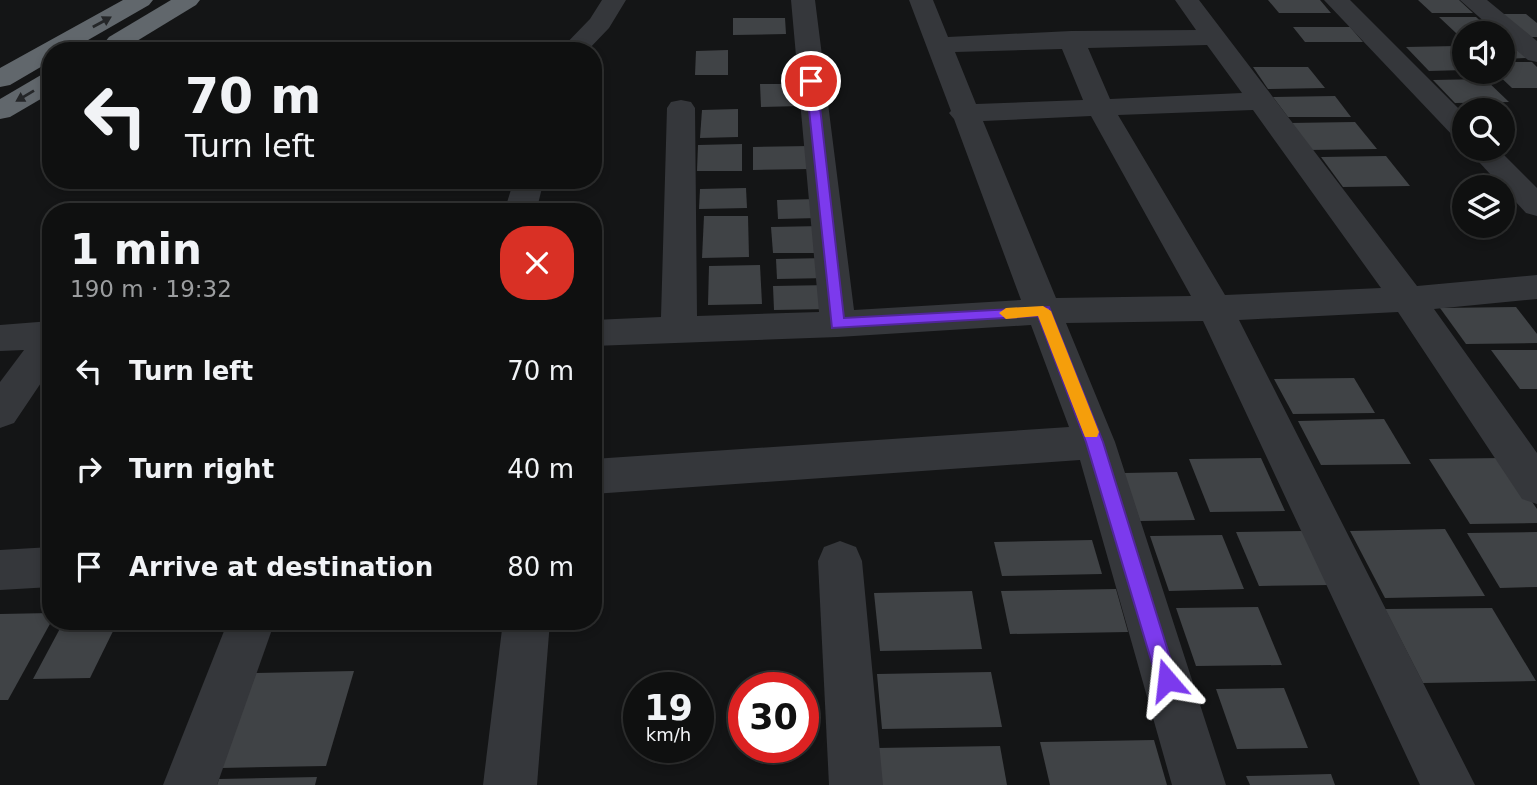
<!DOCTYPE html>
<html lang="en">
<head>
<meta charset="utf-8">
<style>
  body { margin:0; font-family:"DejaVu Sans",sans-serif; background:#181919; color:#f1f3f6; height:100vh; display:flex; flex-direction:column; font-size:26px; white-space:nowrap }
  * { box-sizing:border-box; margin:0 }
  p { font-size:23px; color:#9b9d9f }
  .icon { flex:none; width:38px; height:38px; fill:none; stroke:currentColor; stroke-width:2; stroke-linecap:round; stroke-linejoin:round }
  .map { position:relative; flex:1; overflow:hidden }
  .panel { position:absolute; left:42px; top:203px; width:560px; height:427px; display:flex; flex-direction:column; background:#0f1010; border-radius:28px; box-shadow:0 4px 10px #0003,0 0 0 2px #2f3030 }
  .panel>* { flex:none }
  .hud { position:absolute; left:42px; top:42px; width:560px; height:147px; border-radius:28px; box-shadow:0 4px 10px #0003,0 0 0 2px #2f3030; background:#0f1010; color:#f1f3f6; overflow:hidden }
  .fabs { position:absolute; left:1452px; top:21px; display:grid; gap:14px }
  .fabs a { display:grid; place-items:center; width:63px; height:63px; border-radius:50%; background:#0f1010; box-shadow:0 4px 10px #0003,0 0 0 2px #2f3030; font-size:35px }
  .speed { position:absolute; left:623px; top:672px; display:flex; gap:14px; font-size:35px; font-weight:700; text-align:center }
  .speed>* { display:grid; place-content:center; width:91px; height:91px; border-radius:50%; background:#0f1010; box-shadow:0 4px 10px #0003,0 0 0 2px #2f3030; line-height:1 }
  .speed small { font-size:18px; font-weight:400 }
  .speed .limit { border:10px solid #d22; background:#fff; color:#111 }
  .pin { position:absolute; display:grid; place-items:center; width:60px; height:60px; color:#fff; margin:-30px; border:4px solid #fff; border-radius:50%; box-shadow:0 2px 7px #0007 }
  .me { position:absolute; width:77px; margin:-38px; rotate:343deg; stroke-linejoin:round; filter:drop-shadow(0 0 5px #0008) }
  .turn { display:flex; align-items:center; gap:24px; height:147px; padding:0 28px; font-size:32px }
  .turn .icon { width:91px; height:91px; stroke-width:2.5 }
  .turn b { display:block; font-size:49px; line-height:60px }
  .round { display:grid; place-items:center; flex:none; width:74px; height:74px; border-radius:28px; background:#181919 }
  .overview { display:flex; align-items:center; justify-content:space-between; height:119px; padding:0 28px }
  h1 { font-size:42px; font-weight:700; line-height:52px }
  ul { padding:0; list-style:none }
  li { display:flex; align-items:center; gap:21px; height:98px; padding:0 28px }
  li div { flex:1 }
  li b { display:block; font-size:26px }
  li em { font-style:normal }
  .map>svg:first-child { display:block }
</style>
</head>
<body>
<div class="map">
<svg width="1537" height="785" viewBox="0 0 1537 785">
  <rect width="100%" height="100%" fill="#141516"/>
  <g fill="#404346">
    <path d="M1268 0H1320L1331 13H1279Z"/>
    <path d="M1418 0H1459L1473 13H1432Z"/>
    <path d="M1502 14H1526L1537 23V37H1528Z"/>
    <path d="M1439 17H1476L1494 33H1456Z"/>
    <path d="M733 18H785L786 34 733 35Z"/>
    <path d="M1293 27H1350L1363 42H1305Z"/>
    <path d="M1503 37 1527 58 1503 59Z"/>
    <path d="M1457 46 1465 54V70L1429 71 1406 47Z"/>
    <path d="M728 50V75H695L696 51Z"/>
    <path d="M1503 62H1532L1537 67V88H1512L1495 72H1503Z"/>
    <path d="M1253 67H1308L1325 88 1268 89Z"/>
    <path d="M1485 79 1509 102 1455 103 1433 80Z"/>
    <path d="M760 84H798L800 106 761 107Z"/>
    <path d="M1335 96 1351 117H1288L1273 97Z"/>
    <path d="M738 109V137L700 138 702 110Z"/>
    <path d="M1355 122 1377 149 1308 150 1289 123Z"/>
    <path d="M742 144V171H697L698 145Z"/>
    <path d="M810 146 812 169 753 170V147Z"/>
    <path d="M1386 156 1410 186 1343 187 1321 157Z"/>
    <path d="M746 188 747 208 699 209 700 189Z"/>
    <path d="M817 199 818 218 778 219 777 200Z"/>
    <path d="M704 216H748L749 257 702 258Z"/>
    <path d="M822 226 824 253H773L771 227Z"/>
    <path d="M827 258 829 278 777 279 776 259Z"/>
    <path d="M760 265 762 304 708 305 709 266Z"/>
    <path d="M830 285 832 309 774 310 773 286Z"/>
    <path d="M1516 307 1537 334V343L1466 344 1440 308Z"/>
    <path d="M1491 350H1537V389H1520Z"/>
    <path d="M1354 378 1375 413 1293 414 1274 379Z"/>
    <path d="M1384 419 1411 464 1321 465 1298 421Z"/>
    <path d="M1261 458 1285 511 1210 512 1189 459Z"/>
    <path d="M1502 458 1537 509V523L1470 524 1429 459Z"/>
    <path d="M1177 472 1195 520 1140 521 1124 473Z"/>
    <path d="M1445 529 1485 596 1385 598 1350 531Z"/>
    <path d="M1304 531 1330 585 1259 586 1236 532Z"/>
    <path d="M1537 532V587L1500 588 1467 533Z"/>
    <path d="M1222 535 1244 589 1169 591 1150 536Z"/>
    <path d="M1092 540 1102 574 1002 576 994 542Z"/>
    <path d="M1116 589 1128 632 1010 634 1001 591Z"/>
    <path d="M972 591 982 649 880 651 874 593Z"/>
    <path d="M1258 607 1282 665 1196 666 1176 608Z"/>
    <path d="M1492 608 1536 681 1423 683 1385 609Z"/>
    <path d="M51 613V622L8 700H0V614Z"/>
    <path d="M64 621H118L90 678 33 679Z"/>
    <path d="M354 671 326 766 221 768 256 673Z"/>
    <path d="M991 672 1002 727 882 729 877 674Z"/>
    <path d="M1284 688 1308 748 1237 749 1216 689Z"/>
    <path d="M1154 740 1167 785H1050L1040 742Z"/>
    <path d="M1000 746 1007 785H879L876 748Z"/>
    <path d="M1331 774 1335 785H1250L1246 776Z"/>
    <path d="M317 777 315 785H217L219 779Z"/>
  </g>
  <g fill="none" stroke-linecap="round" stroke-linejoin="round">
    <g fill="#35373b" fill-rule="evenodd">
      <path d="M602 0H626L609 28 587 51H559L590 19Z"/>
      <path d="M791 0H815L854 310 1021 300 954 119 949 113 951 111 909 0H933L948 37 1071 31 1196 30 1175 0H1199L1417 286 1537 275V299L1434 309 1537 453V504L1522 499 1398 312 1239 320 1475 785H1420L1203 321 1066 323 1115 442 1226 785H1172L1080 460 593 494V459L1069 427 1031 325 838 337 593 346V320L661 317 667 108 671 102 681 100 691 102 695 108 697 316 819 312ZM1207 45 1242 93 1110 99 1088 48ZM1062 49 1083 100 976 104 955 52ZM1253 110 1381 288 1225 295 1118 115ZM1091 116 1191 296 1056 298 983 121Z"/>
      <path d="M1324 0H1350L1465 115V141L1455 138Z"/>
      <path d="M1460 0H1487L1537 41V62L1528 60 1503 39V33H1497Z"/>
      <path d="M1467 149H1498L1537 188V216L1526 213Z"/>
      <path d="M514 180H544L536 212H504Z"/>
      <path d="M51 321V368L14 423 0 428V382L24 350 0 351V325Z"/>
      <path d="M840 541 856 547 862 561 883 785H829L818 561 824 547Z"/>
      <path d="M51 547V587L0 590V550Z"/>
      <path d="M228 621H275L217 785H163Z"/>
      <path d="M503 621H550L537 785H483Z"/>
    </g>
    <g fill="#61676c" fill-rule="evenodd">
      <path d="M123 0H153L149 5 69 51H51V61L10 85 0 87V68Z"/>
      <path d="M171 0H200L196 5 127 47 118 50 109 47 105 42 109 37Z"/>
      <path d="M51 73V93L10 117 0 119V99L41 75Z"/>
    </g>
  </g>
  <defs><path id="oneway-solid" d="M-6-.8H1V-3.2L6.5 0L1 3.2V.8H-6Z" transform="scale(1.75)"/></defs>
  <g fill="#242628">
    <use href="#oneway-solid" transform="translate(102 22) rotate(-29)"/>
    <use href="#oneway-solid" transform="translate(25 96) rotate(149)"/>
  </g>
  <path fill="#7c3aed" stroke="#51269a" stroke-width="2" d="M811 78 817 81 844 318 1049 307 1103 442 1177 680 1174 687 1167 690 1160 687 1157 680 1086 442 1038 316 832 328 806 81Z"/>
  <path fill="#f59e0b" d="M1043 306 1051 311 1099 432 1097 437H1085L1083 432 1038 316 1006 319 999 313 1006 308Z"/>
</svg>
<div class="fabs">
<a><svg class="icon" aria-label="sound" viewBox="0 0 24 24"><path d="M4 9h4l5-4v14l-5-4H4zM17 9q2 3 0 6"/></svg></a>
<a><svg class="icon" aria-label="search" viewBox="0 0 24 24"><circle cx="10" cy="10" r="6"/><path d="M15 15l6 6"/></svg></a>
<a><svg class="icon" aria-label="layers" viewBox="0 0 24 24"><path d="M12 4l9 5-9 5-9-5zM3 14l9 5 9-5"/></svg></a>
</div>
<div class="speed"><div>19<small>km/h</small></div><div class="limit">30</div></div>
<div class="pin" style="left:811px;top:81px;background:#d93025"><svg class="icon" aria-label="arrive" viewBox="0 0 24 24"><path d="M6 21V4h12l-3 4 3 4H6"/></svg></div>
<svg class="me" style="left:1167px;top:680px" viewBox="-20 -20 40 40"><path d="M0-17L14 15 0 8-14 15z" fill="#7c3aed" stroke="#fff" stroke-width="4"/></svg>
<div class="hud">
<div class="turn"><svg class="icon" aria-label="left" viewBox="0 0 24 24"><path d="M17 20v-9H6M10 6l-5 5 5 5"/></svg><div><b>70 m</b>Turn left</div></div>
</div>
<section class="panel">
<div class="overview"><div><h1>1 min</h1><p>190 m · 19:32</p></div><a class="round" style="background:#d93025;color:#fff"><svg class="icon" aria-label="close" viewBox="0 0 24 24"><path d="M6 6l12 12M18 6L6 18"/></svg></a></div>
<ul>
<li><svg class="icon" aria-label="left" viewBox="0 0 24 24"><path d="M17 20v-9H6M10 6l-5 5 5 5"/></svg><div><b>Turn left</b></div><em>70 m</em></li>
<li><svg class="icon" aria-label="right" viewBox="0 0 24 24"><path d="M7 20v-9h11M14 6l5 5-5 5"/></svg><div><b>Turn right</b></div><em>40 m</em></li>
<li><svg class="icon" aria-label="arrive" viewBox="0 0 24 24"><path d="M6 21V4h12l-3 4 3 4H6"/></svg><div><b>Arrive at destination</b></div><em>80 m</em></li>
</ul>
</section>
</div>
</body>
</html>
